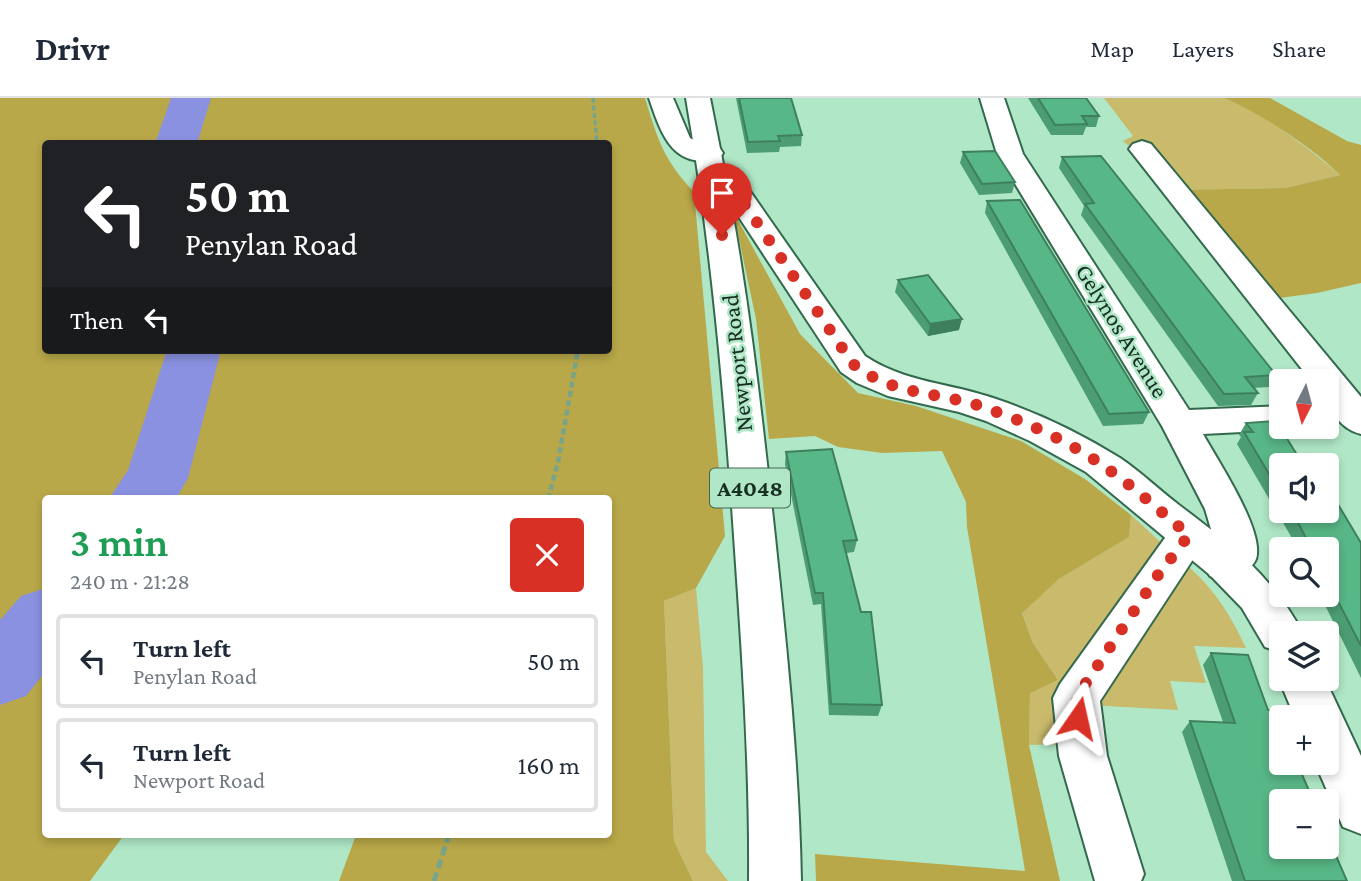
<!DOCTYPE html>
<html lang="en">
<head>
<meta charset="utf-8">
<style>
  body { margin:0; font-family:"Crimson Pro",serif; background:#f6f6f7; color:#1f2937; height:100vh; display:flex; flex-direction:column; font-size:26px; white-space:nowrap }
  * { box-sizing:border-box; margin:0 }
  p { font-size:23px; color:#747a83 }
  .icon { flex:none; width:38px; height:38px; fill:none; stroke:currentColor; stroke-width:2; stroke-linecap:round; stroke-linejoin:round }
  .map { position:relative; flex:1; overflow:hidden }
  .side { position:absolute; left:42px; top:397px; width:570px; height:343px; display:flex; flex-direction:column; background:#fff; border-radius:7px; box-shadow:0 4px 10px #0003 }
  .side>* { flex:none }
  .hud { position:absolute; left:42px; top:42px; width:570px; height:214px; border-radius:7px; box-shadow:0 4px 10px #0003; background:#202124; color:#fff; overflow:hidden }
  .needle { width:46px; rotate:186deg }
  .buttons { position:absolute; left:1269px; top:271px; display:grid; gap:14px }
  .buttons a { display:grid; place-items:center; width:70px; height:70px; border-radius:7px; background:#fff; box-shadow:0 4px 10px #0003; font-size:35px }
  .pin { position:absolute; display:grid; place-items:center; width:60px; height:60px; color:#fff; margin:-72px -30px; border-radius:50% 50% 50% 0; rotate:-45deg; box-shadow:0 0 7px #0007 }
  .pin .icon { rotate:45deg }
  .me { position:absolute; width:77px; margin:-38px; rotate:11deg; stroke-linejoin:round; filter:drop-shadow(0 0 5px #0008) }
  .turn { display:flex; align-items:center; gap:24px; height:147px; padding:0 28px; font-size:32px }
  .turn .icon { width:91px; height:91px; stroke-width:2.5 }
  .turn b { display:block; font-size:49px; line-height:60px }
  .then { display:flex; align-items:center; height:66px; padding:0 28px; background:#0003; gap:14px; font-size:26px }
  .round { display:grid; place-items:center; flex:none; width:74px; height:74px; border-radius:7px; background:#f6f6f7 }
  .headline { display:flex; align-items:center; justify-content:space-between; height:119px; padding:0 28px }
  h1 { font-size:42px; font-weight:600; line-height:52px; color:#1e9e55 }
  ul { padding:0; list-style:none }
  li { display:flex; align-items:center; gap:21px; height:94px; margin:0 14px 10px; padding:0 14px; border:4px solid #e0e1e3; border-radius:7px }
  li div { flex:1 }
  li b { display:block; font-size:26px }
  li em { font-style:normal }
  header { display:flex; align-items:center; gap:42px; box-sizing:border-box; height:98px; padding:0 35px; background:#fff; border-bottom:2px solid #e0e1e3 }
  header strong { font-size:33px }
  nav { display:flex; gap:38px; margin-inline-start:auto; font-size:24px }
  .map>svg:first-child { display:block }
</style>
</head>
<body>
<header>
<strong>Drivr</strong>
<nav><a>Map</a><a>Layers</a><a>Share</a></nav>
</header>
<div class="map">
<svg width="1361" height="783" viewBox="0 0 1361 783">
  <rect width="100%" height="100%" fill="#b0e8c7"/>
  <g fill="#c9ba6c">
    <path d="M1104 0H1224C1266 17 1306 48 1340 77L1285 90 1169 92 1146 63 1123 43 1133 38Z"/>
    <path d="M1131 417 1168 451 1071 646 1029 647 1030 594 1058 582 1033 545 1022 514 1059 481 1129 439Z"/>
    <path d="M1182 463C1213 489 1229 514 1246 550L1194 548 1206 585 1170 583 1178 612 1088 607Z"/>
    <path d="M696 490 703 570 706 754 728 783H693L674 743 664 503Z"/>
  </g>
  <g fill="#b9a849" fill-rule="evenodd">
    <path d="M0 0H645C658 42 663 61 694 94L725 438 696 490 664 503 674 743 693 783H339L356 737H609V401H46V737H124L90 783H0ZM46 46H609V252H46Z"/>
    <path d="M1224 0H1270L1347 43 1361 47V185L1317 195 1257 203 1169 92 1285 90 1340 77C1314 50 1258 14 1224 0Z"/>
    <path d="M733 113 800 236 858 295 916 308 1021 343 1085 381 1131 417 1129 439 1059 481 1022 515 1033 545 1058 582 1030 595 1029 647 1060 783H816L815 756 1025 773 967 429 966 404 942 353 882 355 838 349 815 338 769 341 756 221Z"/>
  </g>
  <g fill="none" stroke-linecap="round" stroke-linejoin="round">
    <g fill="#8a91e0" fill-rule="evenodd">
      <path d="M171 0H211L197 46H155Z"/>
      <path d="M167 252H221L188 380 176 401H109L128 372Z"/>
      <path d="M46 490V573L26 598 0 607V522L21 498Z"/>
    </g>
    <defs>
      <g id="minor">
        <path d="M649 0H673L690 40 701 46 719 49 723 55 719 61C672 72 661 35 649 0Z"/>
        <path d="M980 0H1004L1023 56 1189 312 1281 308V329H1292L1281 332 1203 336C1218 363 1260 426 1257 456 1257 463 1251 469 1246 473 1234 483 1224 483 1210 478L1204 467 1216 451 1215 445 1205 411 1162 328 997 56Z"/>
        <path d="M1142 43 1151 46 1361 299V336C1337 330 1326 307 1326 284H1312L1133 56 1129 51 1133 46Z"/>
        <path d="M1189 422 1203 426 1209 437 1100 603 1107 658 1144 776 1141 783H1095L1059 658 1053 600 1060 586 1175 426Z"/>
      </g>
      <g id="major">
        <path d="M686 0H710L726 81 739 83 747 89 865 258C905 285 951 285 996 301 1038 315 1082 336 1120 360 1141 374 1159 392 1179 407 1228 444 1274 479 1303 536H1281V554L1265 549 1242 510 1210 477 1086 374 1030 343 986 323 959 314 888 298 857 285 841 274 731 107C751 217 763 328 775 439 787 553 799 668 801 783H749C750 668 742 553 734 438 724 291 711 145 686 0Z"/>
        <path d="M1281 577V581H1325L1361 658V736L1343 729 1315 665H1326V620H1295L1279 581Z"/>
      </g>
    </defs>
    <use href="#minor" stroke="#33694d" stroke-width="4"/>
    <use href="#major" stroke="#33694d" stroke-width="4"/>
    <path stroke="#78a48a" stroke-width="3.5" stroke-dasharray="5 2.5" stroke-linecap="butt" d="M593 0 597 46"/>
    <path stroke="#78a48a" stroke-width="4.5" stroke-dasharray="6 3.5" stroke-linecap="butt" d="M548 401 558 364 578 252"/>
    <path stroke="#78a48a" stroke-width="5" stroke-dasharray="9 4.5" stroke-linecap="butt" d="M434 783 449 737"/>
    <use href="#minor" fill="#fff" fill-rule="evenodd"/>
    <use href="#major" fill="#fff" fill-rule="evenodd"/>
  </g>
  <g fill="#4c9d73">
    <path d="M736 0H791L802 37 801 48 780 49 779 54 747 55Z"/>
    <path d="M1028 0H1086L1099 18 1096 29H1086L1083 37H1051Z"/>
    <path d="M963 54 1015 84 1012 95 979 97 960 65Z"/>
    <path d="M1062 59 1276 277 1269 289 1254 290 1258 295 1251 307 1218 308 1081 117 1084 108 1059 70Z"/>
    <path d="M987 103 1149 314 1143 326 1103 328 985 115Z"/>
    <path d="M898 182 959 232 928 238 895 194Z"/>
    <path d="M1246 325 1281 368V413H1326L1361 445V580L1320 497H1326V452H1298L1289 435 1237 346 1241 339 1239 337Z"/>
    <path d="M786 354 857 442 854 454 846 455 882 607 878 618 829 617 821 506 813 507 785 366Z"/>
    <path d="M1211 555 1268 612 1347 783H1232L1182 634 1190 623 1223 624 1203 567Z"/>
  </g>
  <path fill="#3e805e" d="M962 221 959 232 928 238 930 226Z"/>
  <g fill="#58b786" stroke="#3e805e" stroke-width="2">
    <path d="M739 0H791L802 37 778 38 780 43 748 44Z"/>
    <path d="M1038 0H1086L1099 18H1082L1087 26 1055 27Z"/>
    <path d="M995 53 1015 84 982 86 963 54Z"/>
    <path d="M1101 58 1276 277 1245 279 1258 295 1224 296 1085 106 1094 105 1062 59Z"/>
    <path d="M1020 102 1149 314 1109 316 987 103Z"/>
    <path d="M928 177 962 221 930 226 898 182Z"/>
    <path d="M1276 323 1304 368H1281V396L1244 334H1253L1246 325Z"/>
    <path d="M832 351 857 442 843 443 861 514H871L882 607 831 606 823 495H815L786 354Z"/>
    <path d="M1326 398H1333L1361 445V548L1326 480V452H1312L1292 413H1326Z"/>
    <path d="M1211 555 1248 557 1268 612 1276 613 1281 626V665H1297L1314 704H1281V749H1326V735L1347 783H1245L1190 623 1235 625Z"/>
  </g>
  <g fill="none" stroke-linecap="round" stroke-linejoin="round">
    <path stroke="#d93025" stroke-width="12" stroke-dasharray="0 21.6" d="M722 137 715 89H729L737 95 853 266C893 298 937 293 983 309 1023 323 1067 342 1102 367 1133 388 1161 414 1189 437L1158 477 1076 600 1078 620"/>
  </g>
  <g text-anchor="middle" stroke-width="5" stroke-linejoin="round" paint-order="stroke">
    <rect fill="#b0e8c7" stroke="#456654" stroke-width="2" x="710" y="370.5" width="80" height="39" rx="5"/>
    <g font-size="23" font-weight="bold" fill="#172e22">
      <text x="750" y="398">A4048</text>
    </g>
    <g font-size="24" fill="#172e22" stroke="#b0e8c7">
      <text transform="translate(1122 233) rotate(58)" y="8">Gelynos Avenue</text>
      <text transform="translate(737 265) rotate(-96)" y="8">Newport Road</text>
    </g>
  </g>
</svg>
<div class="buttons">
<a><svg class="needle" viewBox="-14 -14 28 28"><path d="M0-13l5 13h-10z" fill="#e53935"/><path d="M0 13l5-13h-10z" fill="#747a83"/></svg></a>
<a><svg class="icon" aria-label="sound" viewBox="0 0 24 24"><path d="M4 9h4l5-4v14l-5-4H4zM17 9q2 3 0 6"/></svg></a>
<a><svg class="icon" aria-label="search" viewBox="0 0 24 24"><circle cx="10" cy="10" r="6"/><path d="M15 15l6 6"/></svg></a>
<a><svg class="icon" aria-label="layers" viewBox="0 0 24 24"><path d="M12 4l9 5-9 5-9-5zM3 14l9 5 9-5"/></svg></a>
<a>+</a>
<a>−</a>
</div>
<div class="pin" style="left:722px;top:137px;background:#d93025"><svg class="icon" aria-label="arrive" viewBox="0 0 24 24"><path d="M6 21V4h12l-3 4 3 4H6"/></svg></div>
<svg class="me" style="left:1078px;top:620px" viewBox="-20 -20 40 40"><path d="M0-17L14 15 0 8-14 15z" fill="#d93025" stroke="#fff" stroke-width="4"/></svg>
<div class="hud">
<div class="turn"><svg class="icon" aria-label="left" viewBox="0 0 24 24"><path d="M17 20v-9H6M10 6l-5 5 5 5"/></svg><div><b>50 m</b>Penylan Road</div></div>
<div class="then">Then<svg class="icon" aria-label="left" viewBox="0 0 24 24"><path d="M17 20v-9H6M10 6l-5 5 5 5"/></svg></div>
</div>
<section class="side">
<div class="headline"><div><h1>3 min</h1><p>240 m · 21:28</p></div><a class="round" style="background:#d93025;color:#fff"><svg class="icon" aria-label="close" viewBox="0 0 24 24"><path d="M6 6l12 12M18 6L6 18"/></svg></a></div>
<ul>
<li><svg class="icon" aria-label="left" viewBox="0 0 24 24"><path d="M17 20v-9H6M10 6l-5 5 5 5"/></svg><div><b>Turn left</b><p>Penylan Road</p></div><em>50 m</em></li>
<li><svg class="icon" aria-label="left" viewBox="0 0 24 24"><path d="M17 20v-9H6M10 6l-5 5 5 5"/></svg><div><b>Turn left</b><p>Newport Road</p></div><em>160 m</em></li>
</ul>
</section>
</div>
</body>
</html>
